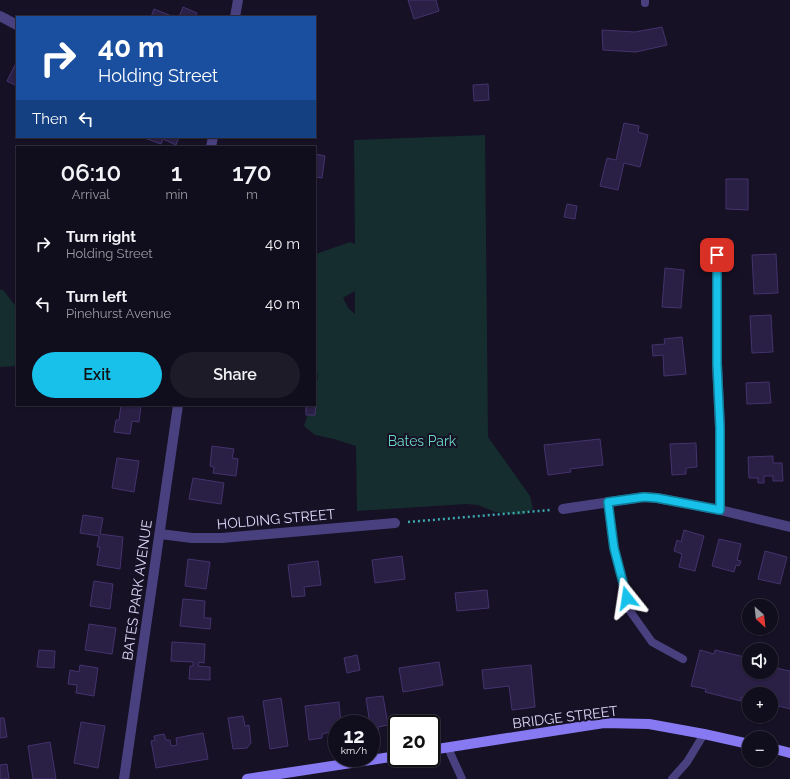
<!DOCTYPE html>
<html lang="en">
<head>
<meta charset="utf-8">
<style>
  body { margin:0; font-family:Raleway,sans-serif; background:#1e1b29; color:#f1f3f6; height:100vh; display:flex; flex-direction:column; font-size:15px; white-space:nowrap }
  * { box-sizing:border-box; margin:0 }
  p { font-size:13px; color:#9c9ca3 }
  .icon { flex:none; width:22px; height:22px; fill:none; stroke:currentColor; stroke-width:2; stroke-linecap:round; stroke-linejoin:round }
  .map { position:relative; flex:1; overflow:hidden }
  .sheet { position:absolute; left:16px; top:146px; width:300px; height:260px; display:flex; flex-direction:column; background:#100d1c; border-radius:0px; box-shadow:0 1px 3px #0004,0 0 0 1px #302d3b }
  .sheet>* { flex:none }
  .banner { position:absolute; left:16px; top:16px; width:300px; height:122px; border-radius:0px; box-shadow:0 1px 3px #0004,0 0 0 1px #302d3b; background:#1a4fa0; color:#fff; overflow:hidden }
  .needle { width:26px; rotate:153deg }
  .fabs { position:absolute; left:742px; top:599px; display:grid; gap:8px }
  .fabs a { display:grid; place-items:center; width:36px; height:36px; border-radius:50%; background:#100d1c; box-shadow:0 1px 3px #0004,0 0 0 1px #302d3b; font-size:20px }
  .speed { position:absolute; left:328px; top:715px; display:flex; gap:8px; font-size:20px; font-weight:700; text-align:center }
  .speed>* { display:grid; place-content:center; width:52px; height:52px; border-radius:50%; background:#100d1c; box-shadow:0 1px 3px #0004,0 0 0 1px #302d3b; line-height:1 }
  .speed small { font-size:10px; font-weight:400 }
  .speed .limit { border:2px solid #111; border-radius:6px; background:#fff; color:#111 }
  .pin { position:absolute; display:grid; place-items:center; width:34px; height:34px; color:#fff; margin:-17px; border-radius:8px; box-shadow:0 2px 6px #0006 }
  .me { position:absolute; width:44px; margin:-22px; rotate:345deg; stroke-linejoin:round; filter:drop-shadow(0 0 3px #0008) }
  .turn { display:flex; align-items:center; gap:14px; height:84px; padding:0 16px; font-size:18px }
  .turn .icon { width:52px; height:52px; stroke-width:2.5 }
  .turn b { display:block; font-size:28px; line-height:34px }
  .then { display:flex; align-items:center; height:38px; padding:0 16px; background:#0003; gap:8px; font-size:15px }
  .eta { display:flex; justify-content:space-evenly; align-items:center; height:68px; text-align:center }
  .eta b { font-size:24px; font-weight:600; line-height:28px }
  .button { display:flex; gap:8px; margin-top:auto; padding:8px 16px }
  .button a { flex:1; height:46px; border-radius:24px; background:#17c1e9; color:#111; font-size:16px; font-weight:600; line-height:46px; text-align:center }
  .button a+a { background:#1e1b29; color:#f1f3f6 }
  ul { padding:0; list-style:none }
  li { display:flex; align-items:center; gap:12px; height:60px; padding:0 16px }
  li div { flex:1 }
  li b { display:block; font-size:15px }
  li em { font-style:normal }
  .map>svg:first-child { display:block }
</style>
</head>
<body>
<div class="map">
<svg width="790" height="779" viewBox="0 0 790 779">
  <rect width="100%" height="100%" fill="#161125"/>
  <g fill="#152d2e" fill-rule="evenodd">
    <path d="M485 135 488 437 530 496 533 509 521 515 495 512 478 505 466 504 357 511 356 446 334 439 315 435 304 426 311 405H315V392L318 376 315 365V255L316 254 350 242 355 244 354 140ZM355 291V314L349 309 343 298Z"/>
    <path d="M0 289 4 291 17 308V366L0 367Z"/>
  </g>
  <g fill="#2a1f44" stroke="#44336e">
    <path d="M408 0H436L439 11 414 19Z"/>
    <path d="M183 7 197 13 195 17H179Z"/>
    <path d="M154 9 174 17H151Z"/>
    <path d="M662 27 667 45 636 52 603 50 602 30 635 32Z"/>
    <path d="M17 61V86L7 81Z"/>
    <path d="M488 84 489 100 474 101 473 85Z"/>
    <path d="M624 123 639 126 638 132 648 135 640 167 624 163 618 190 600 186 607 158 616 160Z"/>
    <path d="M142 137H179L176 145 163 139 161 144Z"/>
    <rect x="115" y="146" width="17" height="1"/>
    <path d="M315 154 325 156 322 178 315 177Z"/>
    <path d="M726 179H748V210L726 209Z"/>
    <path d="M567 204 577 206 575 219 564 217Z"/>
    <path d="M776 254 778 293 754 294 752 255Z"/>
    <path d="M665 268 684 270 681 308 662 307Z"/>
    <path d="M771 315 773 352 752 353 750 316Z"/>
    <path d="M682 337 686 374 664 376 663 355 653 356 652 345 665 344 664 339Z"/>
    <path d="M769 382 771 403 747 404 746 383Z"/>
    <path d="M315 403H316L315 415H306V405H315Z"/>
    <path d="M121 405H141L139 422 132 421 130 434 114 432 116 420H119Z"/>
    <path d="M600 439 603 465 570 469 571 472 548 475 544 445Z"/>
    <path d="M696 443 697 467 686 468V474L672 475 670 444Z"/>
    <path d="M212 446 234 449 232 458 238 459 236 476 213 473 214 467 210 466Z"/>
    <path d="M773 456V463H782L783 481H773V476H764V483H758V478H749L748 457Z"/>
    <path d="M117 458 139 461 134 492 112 488Z"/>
    <path d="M193 478 224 483 221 504 189 499Z"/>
    <path d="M83 515 103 518 100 534 123 537 120 569 97 565 100 547H97L99 536 80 533Z"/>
    <path d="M684 530 704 536 695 571 679 567 682 554 674 551 677 540 681 542Z"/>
    <path d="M719 539 741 544 737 560 741 561 739 566 736 565 734 572 712 566Z"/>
    <path d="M765 551 787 557 780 584 758 579Z"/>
    <path d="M402 556 405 579 375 583 372 560Z"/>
    <path d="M188 559 210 562 206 589 185 586Z"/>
    <path d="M318 561 321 585 304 587 305 596 292 597 288 565Z"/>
    <path d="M94 581 113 584 110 609 90 606Z"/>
    <path d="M487 590 489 608 457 611 455 593Z"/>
    <path d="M183 599 205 601 204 618H211L210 629 180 626Z"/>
    <path d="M89 624 116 628 112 654 85 650Z"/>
    <path d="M172 642 205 644 204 663 199 662 198 666 210 667V680L189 679 190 666H193V662L171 661Z"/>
    <path d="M39 650 55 651 54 668 37 667Z"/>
    <path d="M700 650 714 654 715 650 749 658V672H771V667L790 671V709L771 704V694H749V699L741 697V701L705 692 706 689 691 686Z"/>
    <path d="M357 655 360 670 347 673 344 658Z"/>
    <path d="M439 662 443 685 403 692 399 668Z"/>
    <path d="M80 665 98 668 94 696 76 693 77 685 68 684 70 670 79 672Z"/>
    <path d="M531 665 535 707 512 710 509 686 484 689 482 670Z"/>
    <path d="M383 696 388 725 378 727 379 733 372 734 371 724H370L366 698Z"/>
    <path d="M281 698 288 746 270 749 263 701Z"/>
    <path d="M339 702 341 724H337V735L330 736V732L322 734V738L309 740 305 706Z"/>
    <path d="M243 716 245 726 249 725 251 743 247 748 233 749 228 718Z"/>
    <path d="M0 718H4L7 737 0 738Z"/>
    <path d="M81 722 105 726 98 768 74 763Z"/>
    <path d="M203 733 208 759 156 768 151 741 155 740 154 736 164 734 166 740H170L171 746 177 745 176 738Z"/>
    <path d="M50 742 56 779H33L28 746Z"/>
    <path d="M7 764 9 779H0V765Z"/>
  </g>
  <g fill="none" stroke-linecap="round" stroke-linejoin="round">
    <path stroke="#3ba9ad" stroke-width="2.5" stroke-dasharray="2 3" stroke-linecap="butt" d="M408 522 550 510"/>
    <g stroke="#49417f" stroke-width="8">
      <path d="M645 3V0"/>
      <path d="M608 502 614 548 630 611 652 642 683 659"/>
      <path d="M448 748 462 779"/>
      <path d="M672 779 687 762 704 734"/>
    </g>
    <g stroke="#49417f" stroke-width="10">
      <path d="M0 16 17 25"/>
      <path d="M235 17 238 0"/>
      <path d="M211 147 213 137"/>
      <path d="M717 255V364L720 428V510"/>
      <path d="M563 509 644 497 657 498 720 510 790 527"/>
      <path d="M160 534 192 538H222L395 523"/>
      <path d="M124 779 178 405"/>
    </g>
    <g stroke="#8779f2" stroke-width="10">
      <path d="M771 748 790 753"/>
      <path d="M431 750 604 723 649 724 704 734 749 744"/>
      <path d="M247 779 397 756"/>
    </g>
  </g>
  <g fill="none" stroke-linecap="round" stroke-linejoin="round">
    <defs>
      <path id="route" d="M627 598 614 548 608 502 644 497 657 498 720 510V428L717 364V255"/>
    </defs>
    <use href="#route" stroke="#0f7d97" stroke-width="10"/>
    <use href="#route" stroke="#17c1e9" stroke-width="7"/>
  </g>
  <g text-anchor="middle" stroke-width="4" stroke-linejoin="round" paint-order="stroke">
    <g font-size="14" fill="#6bd5c4" stroke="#161125">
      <text x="422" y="446">Bates Park</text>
    </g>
    <g font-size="14" fill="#e0d9fb" stroke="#161125">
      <text transform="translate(276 519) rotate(-5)" y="5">HOLDING STREET</text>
      <text transform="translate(137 590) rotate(-82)" y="5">BATES PARK AVENUE</text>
      <text transform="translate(565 717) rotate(-7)" y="5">BRIDGE STREET</text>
    </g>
  </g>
</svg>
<div class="fabs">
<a><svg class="needle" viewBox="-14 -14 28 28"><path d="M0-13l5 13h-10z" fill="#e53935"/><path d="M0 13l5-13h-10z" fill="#9c9ca3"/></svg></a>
<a><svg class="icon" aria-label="sound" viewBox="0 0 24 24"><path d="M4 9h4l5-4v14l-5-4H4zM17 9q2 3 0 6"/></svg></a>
<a>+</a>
<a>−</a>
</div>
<div class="speed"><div>12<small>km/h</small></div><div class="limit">20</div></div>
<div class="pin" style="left:717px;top:255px;background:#d93025"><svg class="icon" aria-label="arrive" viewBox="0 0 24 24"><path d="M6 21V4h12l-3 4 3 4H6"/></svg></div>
<svg class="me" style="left:627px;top:598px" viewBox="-20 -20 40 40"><path d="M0-17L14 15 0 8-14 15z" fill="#17c1e9" stroke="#fff" stroke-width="4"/></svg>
<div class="banner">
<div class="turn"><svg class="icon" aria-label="right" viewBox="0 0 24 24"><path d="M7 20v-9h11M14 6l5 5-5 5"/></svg><div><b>40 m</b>Holding Street</div></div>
<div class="then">Then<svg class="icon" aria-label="left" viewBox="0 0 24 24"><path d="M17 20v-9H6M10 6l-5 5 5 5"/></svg></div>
</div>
<section class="sheet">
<div class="eta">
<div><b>06:10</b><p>Arrival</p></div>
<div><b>1</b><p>min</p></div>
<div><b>170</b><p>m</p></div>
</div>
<ul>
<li><svg class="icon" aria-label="right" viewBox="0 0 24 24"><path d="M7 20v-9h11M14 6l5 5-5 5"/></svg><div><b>Turn right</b><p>Holding Street</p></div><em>40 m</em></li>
<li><svg class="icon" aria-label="left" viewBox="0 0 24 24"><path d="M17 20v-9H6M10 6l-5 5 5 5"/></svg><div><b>Turn left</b><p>Pinehurst Avenue</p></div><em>40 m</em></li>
</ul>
<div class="button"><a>Exit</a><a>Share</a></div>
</section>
</div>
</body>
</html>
